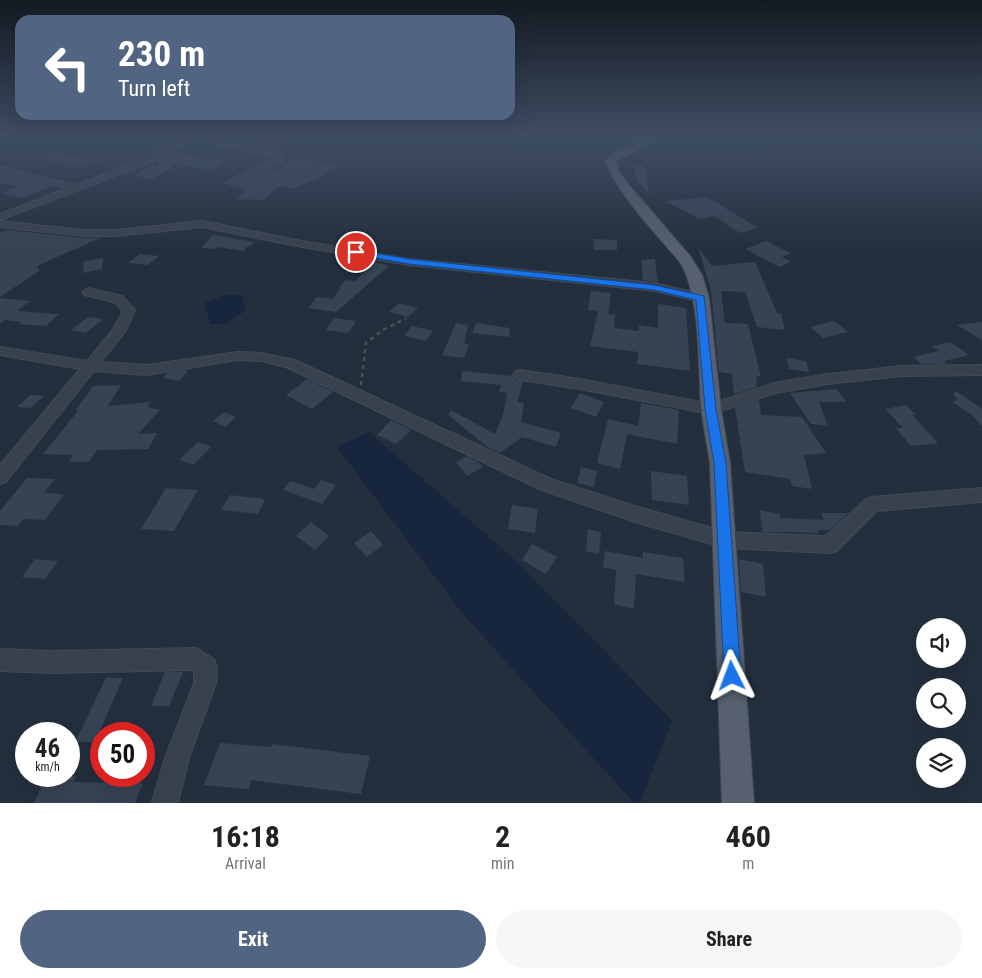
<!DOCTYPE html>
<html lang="en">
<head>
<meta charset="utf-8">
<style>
  body { margin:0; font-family:"Roboto Condensed",sans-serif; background:#f6f6f6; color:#222; height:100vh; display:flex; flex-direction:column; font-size:19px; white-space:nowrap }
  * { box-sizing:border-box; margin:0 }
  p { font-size:16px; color:#767676 }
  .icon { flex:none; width:28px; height:28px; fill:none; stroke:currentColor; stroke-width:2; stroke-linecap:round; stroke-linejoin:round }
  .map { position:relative; height:803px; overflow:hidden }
  .side { display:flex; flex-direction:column; background:#fff; flex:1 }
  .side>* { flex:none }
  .hud { position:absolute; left:15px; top:15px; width:500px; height:105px; border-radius:15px; box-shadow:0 5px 20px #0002; background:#516482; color:#fff; overflow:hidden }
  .tools { position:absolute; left:916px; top:618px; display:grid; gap:10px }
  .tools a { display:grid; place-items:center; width:50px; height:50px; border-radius:50%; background:#fff; box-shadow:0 5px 20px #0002; font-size:25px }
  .speed { position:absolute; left:15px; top:722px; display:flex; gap:10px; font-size:25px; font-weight:700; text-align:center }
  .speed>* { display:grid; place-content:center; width:65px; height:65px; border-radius:50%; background:#fff; box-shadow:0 5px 20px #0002; line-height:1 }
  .speed small { font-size:12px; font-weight:400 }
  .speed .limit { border:8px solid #d22; background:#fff; color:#111 }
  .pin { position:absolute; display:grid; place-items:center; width:42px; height:42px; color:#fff; margin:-21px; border:2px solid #fff; border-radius:50%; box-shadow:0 1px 5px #0007 }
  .me { position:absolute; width:55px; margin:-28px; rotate:357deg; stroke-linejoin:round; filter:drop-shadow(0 0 4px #0008) }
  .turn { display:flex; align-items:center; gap:18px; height:105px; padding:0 20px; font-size:22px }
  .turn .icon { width:65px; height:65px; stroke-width:2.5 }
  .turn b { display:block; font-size:35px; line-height:42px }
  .eta { display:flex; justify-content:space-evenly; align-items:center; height:85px; text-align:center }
  .eta b { font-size:30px; font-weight:700; line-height:35px }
  .action { display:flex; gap:10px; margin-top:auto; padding:10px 20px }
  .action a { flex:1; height:58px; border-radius:30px; background:#516482; color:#fff; font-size:20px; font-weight:700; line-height:58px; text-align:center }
  .action a+a { background:#f6f6f6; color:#222 }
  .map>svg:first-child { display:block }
</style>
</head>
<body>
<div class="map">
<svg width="982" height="803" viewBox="0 0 982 803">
  <rect width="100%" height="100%" fill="#242f3e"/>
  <g fill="#17263c">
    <path d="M224 295H242L246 310 226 324H210L205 303Z"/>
    <path d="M369 432 516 561 672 720 640 803H634L462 613 337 447Z"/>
  </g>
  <g fill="#364354">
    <path d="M47 153 101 160 79 168 46 160Z"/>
    <path d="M174 153 222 160 221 161 224 162 209 170 172 163 174 166 153 179 134 176 152 166 157 167 159 160Z"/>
    <path d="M292 158 337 164 320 177 292 189 279 186 264 200 236 199 245 190 222 183 252 167 259 172 267 170 277 171Z"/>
    <path d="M633 165H645L649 194 637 181Z"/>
    <path d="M0 174 51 186 22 198 2 193 18 186 0 183Z"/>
    <path d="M707 197 758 228 740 233 714 216 700 219 665 201Z"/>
    <path d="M8 230 83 238H100L37 266 39 271 0 297V233Z"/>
    <path d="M213 235 254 242 243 251 217 247 216 249 201 248Z"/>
    <path d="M593 239 617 240V250H594Z"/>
    <path d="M766 241 791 253 782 257 791 262 779 267 745 249Z"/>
    <path d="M698 247 712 266 755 262 777 313H781L785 330 757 327 745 292 721 291 725 323 748 324 761 377 756 376 757 387 734 394 732 374 719 372 711 290Z"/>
    <path d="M140 254 159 256 148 265 128 263Z"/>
    <path d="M103 258 102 269 83 273 84 261Z"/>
    <path d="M655 259 658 282 643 280 641 260Z"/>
    <path d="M372 261 389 266 336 312 308 308 317 297 333 299 345 280 356 281Z"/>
    <path d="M591 291 611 293 608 314 615 315 614 328 639 331V325L658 328V304L686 308 690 371 637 364 638 352 590 346 598 311 588 310Z"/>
    <path d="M0 298 30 301 17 311 59 314 46 326 19 324 22 322 5 320 0 324Z"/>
    <path d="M399 303 418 308 408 317 389 312Z"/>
    <path d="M88 317 103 319 86 333 71 330Z"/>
    <path d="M334 318 356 321 348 333 326 330Z"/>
    <path d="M834 321 848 332 823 338 810 327Z"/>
    <path d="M982 322V340L957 325Z"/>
    <path d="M456 323 468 325 464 343 469 345 464 358 442 355Z"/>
    <path d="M476 323 510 328 509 337 472 333Z"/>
    <path d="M412 326 433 331 426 341 404 336Z"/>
    <path d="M950 342 969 355 944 361 946 364H922L913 357 939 351 932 346Z"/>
    <path d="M787 358 806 361 809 372 789 369Z"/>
    <path d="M186 370 188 371 179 381 163 378 168 373Z"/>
    <path d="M462 371 512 376 514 380 523 382 517 402 524 403 521 422 561 433 556 447 522 437 500 453 489 448 448 415 451 410 495 434 503 415 507 393 499 392 501 385 461 381Z"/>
    <path d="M307 379 333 392 312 409 286 395Z"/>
    <path d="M121 385 108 406 150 402 148 407 160 410 138 434 157 433 148 449 97 450 89 462H69L73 455 43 454 78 411H75L93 386Z"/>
    <path d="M837 389 846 402H819L828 426 811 424 790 393Z"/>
    <path d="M956 391 982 409V426L971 414 952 402 958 400 953 394Z"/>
    <path d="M580 393 604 402 596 417 571 408Z"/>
    <path d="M30 395 44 396 31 408 17 407Z"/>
    <path d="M759 400 761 415 802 417 826 453 804 455 812 489 792 486 790 479 745 472 735 408Z"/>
    <path d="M641 403 679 410 677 444 627 434 620 469 597 463 608 419 638 426Z"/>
    <path d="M906 405 916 415H912L938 443 911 446 896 428H903L885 409Z"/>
    <path d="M224 412 236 417 225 427 213 421Z"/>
    <path d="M391 420 411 430 396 444 377 435Z"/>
    <path d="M198 442 211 447 193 465 179 460Z"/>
    <path d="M467 456 478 462 483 467 467 476 456 462Z"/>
    <path d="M581 467 597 471 594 487 577 483Z"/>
    <path d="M651 471 687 476 689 505 652 500Z"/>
    <path d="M27 478 55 479 44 493 64 494 45 520 23 519 18 526 0 525V511Z"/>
    <path d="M321 480 336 485 322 504 283 490 290 481 314 489Z"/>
    <path d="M166 488 198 490 174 531 141 529Z"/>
    <path d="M230 495 265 499 258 514 221 510Z"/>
    <path d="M512 505 538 509 535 533 508 529Z"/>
    <path d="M760 510 780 514V518L824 520 821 513H848L830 530H817L819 533 784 532H762Z"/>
    <path d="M311 522 329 536 315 550 296 536Z"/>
    <path d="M588 529 601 532 599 554 586 551Z"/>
    <path d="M371 531 383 545 367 557 354 543Z"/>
    <path d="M532 544 557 557 546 574 522 560Z"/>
    <path d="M605 551 643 558V552L683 558 685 582 636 574 634 609 614 604 616 570 603 567Z"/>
    <path d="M35 559 58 561 45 579 22 577Z"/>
    <path d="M739 559 763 564 766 597 741 592Z"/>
    <path d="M165 672H183L169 706H151Z"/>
    <path d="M106 678H123L95 742H75Z"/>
    <path d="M220 743 271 747 272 744 370 756 361 794 251 780 249 789 204 785Z"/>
    <path d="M46 776H76L74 782 143 783 135 803H34Z"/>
  </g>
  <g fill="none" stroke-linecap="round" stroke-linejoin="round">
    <defs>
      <g id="minor">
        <path d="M182 136H190L187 139 198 136 247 147 278 136 282 138C274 145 265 146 256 148L285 155 282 162 260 171 256 168 257 166 276 157 198 140 178 146 154 161 0 220V214L67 188 0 172V166L76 185 148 157Z"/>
        <path d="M0 221 83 230H116L202 221 302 241 409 259 655 283 705 295 707 298 701 302 655 291 409 265 302 247 202 227 116 236H83L0 227Z"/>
        <path d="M88 288 122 296 135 310 125 332 101 362 147 365 238 352 261 353 295 360 551 479 635 506 726 532 826 536 866 499 872 497 982 488V502L877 511 837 551 830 553 726 548 635 522 539 489 286 367 261 361 238 360 147 375 94 371 6 482 0 484V465L80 369 0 355V347L87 361 112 331 123 311 114 302 84 295 82 292Z"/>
        <path d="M982 365V375L902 376 828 384 776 393 711 414 580 389 520 380 515 378 513 375 515 372 520 370 580 379 711 404 774 383 828 374 902 366Z"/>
        <path d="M196 648 214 659 217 667 216 683 189 758 178 803H152L165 758 194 683V672L192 670 51 673 0 671V649L51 651Z"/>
      </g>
      <path id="major" d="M651 136H663L616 161 619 171 628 184 691 257 702 275 709 298 721 409 730 463 754 803H722L710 463C707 444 703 425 701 406 698 364 701 297 680 262 659 237 614 190 606 161L609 156Z"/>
    </defs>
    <use href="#minor" stroke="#414a57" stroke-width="2"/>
    <use href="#major" stroke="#414a57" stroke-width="2"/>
    <path stroke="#3f5557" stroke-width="2.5" stroke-dasharray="4 4" stroke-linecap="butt" d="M361 385 366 343 383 330 406 318"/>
    <use href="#minor" fill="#38414e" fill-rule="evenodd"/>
    <use href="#major" fill="#56606e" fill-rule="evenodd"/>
  </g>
  <linearGradient id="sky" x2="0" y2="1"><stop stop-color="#141a22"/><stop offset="0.55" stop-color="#3f4d63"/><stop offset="1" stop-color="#3f4d63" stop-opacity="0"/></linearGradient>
  <rect width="982" height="248" fill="url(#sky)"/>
  <path fill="#1a73e8" stroke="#114b97" d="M356 250 409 259 654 285 704 296 716 409 726 463 741 676 738 682 732 684 726 682 724 676 714 463 705 409 696 300 654 290 409 264 353 254 351 252Z"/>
</svg>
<div class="tools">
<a><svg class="icon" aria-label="sound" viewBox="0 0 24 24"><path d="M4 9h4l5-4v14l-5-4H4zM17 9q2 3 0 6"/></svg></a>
<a><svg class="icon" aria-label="search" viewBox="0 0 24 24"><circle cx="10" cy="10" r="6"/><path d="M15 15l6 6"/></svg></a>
<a><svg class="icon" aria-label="layers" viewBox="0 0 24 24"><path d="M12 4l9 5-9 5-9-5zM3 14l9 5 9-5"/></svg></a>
</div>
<div class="speed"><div>46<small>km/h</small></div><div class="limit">50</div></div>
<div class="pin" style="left:356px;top:252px;background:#d93025"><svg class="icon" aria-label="arrive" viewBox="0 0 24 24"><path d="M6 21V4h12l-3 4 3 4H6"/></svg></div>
<svg class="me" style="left:732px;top:676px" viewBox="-20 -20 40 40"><path d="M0-17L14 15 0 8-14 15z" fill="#1a73e8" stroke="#fff" stroke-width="4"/></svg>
<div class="hud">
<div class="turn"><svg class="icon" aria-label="left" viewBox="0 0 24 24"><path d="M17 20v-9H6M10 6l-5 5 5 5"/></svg><div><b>230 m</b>Turn left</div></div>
</div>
</div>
<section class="side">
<div class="eta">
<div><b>16:18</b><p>Arrival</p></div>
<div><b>2</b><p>min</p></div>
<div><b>460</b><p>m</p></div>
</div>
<div class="action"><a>Exit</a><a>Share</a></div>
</section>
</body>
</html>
